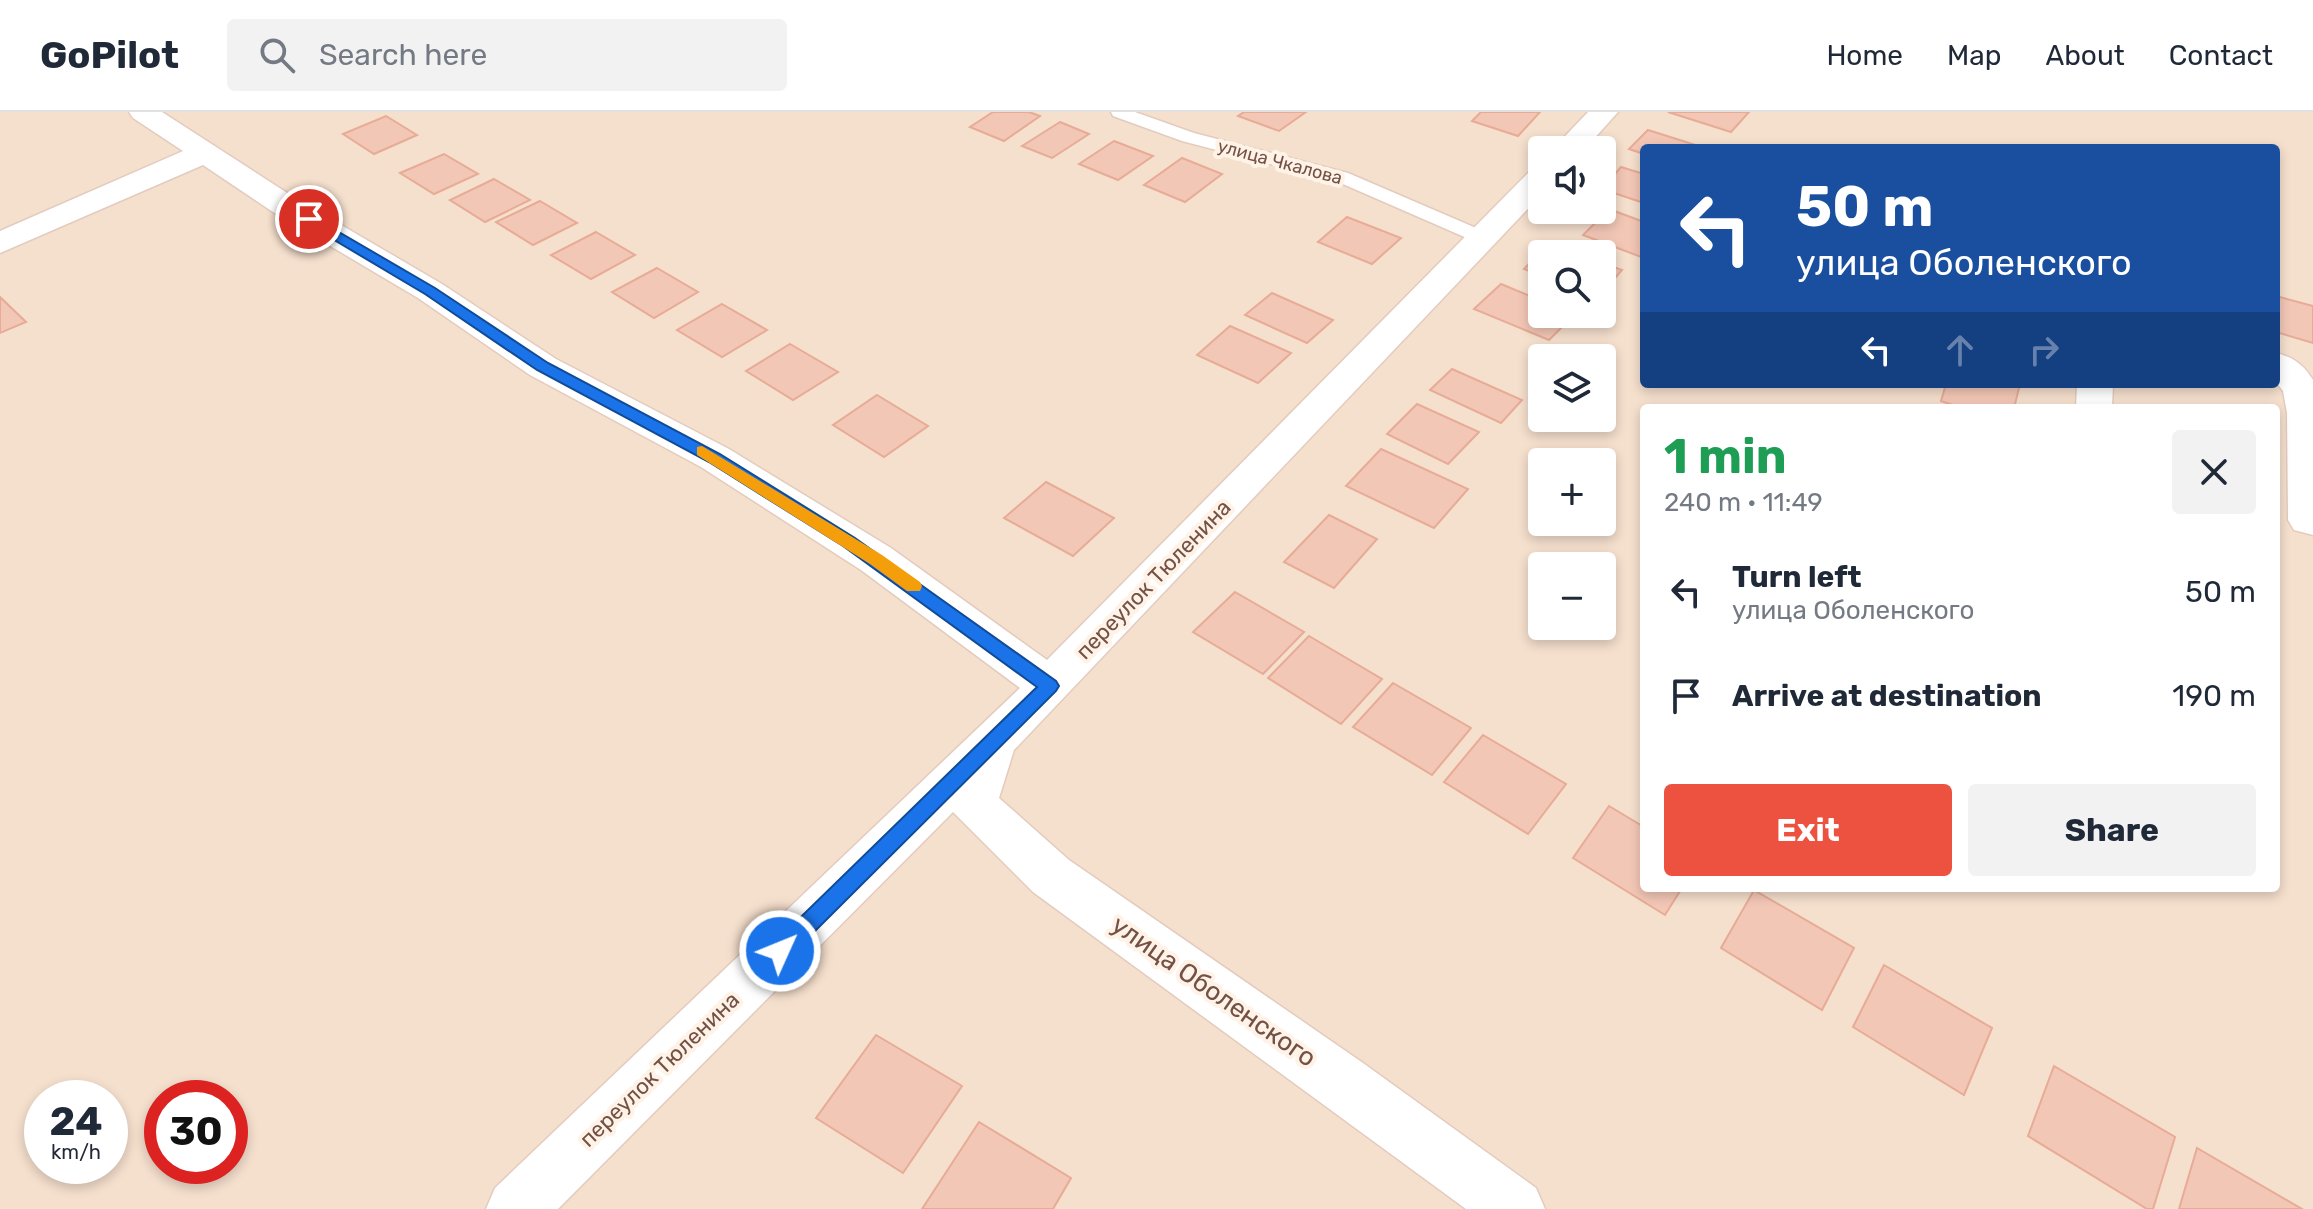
<!DOCTYPE html>
<html lang="en">
<head>
<meta charset="utf-8">
<style>
  body { margin:0; font-family:Rubik,sans-serif; background:#f2f2f3; color:#1f2937; height:100vh; display:flex; flex-direction:column; font-size:30px; white-space:nowrap }
  * { box-sizing:border-box; margin:0 }
  p { font-size:26px; color:#747a83 }
  .icon { flex:none; width:44px; height:44px; fill:none; stroke:currentColor; stroke-width:2; stroke-linecap:round; stroke-linejoin:round }
  .map { position:relative; flex:1; overflow:hidden }
  .details { position:absolute; left:1640px; top:292px; width:640px; height:488px; display:flex; flex-direction:column; background:#fff; border-radius:8px; box-shadow:0 4px 12px #0003 }
  .details>* { flex:none }
  .top-card { position:absolute; left:1640px; top:32px; width:640px; height:244px; border-radius:8px; box-shadow:0 4px 12px #0003; background:#1a4fa0; color:#fff; overflow:hidden }
  .controls { position:absolute; left:1528px; top:24px; display:grid; gap:16px }
  .controls a { display:grid; place-items:center; width:88px; height:88px; border-radius:8px; background:#fff; box-shadow:0 4px 12px #0003; font-size:40px }
  .speed { position:absolute; left:24px; top:968px; display:flex; gap:16px; font-size:40px; font-weight:700; text-align:center }
  .speed>* { display:grid; place-content:center; width:104px; height:104px; border-radius:50%; background:#fff; box-shadow:0 4px 12px #0003; line-height:1 }
  .speed small { font-size:20px; font-weight:400 }
  .speed .limit { border:12px solid #d22; background:#fff; color:#111 }
  .pin { position:absolute; display:grid; place-items:center; width:68px; height:68px; color:#fff; margin:-34px; border:4px solid #fff; border-radius:50%; box-shadow:0 2px 8px #0007 }
  .me { position:absolute; width:88px; margin:-44px; rotate:46deg; stroke-linejoin:round; filter:drop-shadow(0 0 6px #0008) }
  .turn { display:flex; align-items:center; gap:28px; height:168px; padding:0 24px; font-size:36px }
  .turn .icon { width:104px; height:104px; stroke-width:2.5 }
  .turn b { display:block; font-size:56px; line-height:68px }
  .lanes { display:flex; align-items:center; height:76px; padding:0 24px; background:#0003; justify-content:center; gap:40px; direction:ltr }
  .lanes .off { opacity:.35 }
  .round { display:grid; place-items:center; flex:none; width:84px; height:84px; border-radius:8px; background:#f2f2f3 }
  .headline { display:flex; align-items:center; justify-content:space-between; height:136px; padding:0 24px }
  h1 { font-size:48px; font-weight:700; line-height:60px; color:#1e9e55 }
  .action { display:flex; gap:16px; margin-top:auto; padding:16px 24px }
  .action a { flex:1; height:92px; border-radius:8px; background:#ed513f; color:#fff; font-size:32px; font-weight:700; line-height:92px; text-align:center }
  .action a+a { background:#f2f2f3; color:#1f2937 }
  ul { padding:0; list-style:none }
  li { display:flex; align-items:center; gap:24px; height:104px; padding:0 24px }
  li div { flex:1 }
  li b { display:block; font-size:30px }
  li em { font-style:normal }
  header { display:flex; align-items:center; gap:48px; box-sizing:border-box; height:112px; padding:0 40px; background:#fff; border-bottom:2px solid #e0e1e3 }
  header strong { font-size:38px }
  nav { display:flex; gap:44px; margin-inline-start:auto; font-size:28px }
  .search { width:560px; height:72px; background:#f2f2f3; display:flex; align-items:center; gap:20px; box-sizing:border-box; padding:0 28px; border-radius:8px; color:#747a83; font-size:30px }
  .map>svg:first-child { display:block }
</style>
</head>
<body>
<header>
<strong>GoPilot</strong>
<div class="search"><svg class="icon" aria-label="search" viewBox="0 0 24 24"><circle cx="10" cy="10" r="6"/><path d="M15 15l6 6"/></svg>Search here</div>
<nav><a>Home</a><a>Map</a><a>About</a><a>Contact</a></nav>
</header>
<div class="map">
<svg width="2313" height="1097" viewBox="0 0 2313 1097">
  <rect width="100%" height="100%" fill="#fdeedf"/>
  <path fill="#f5dfcd" fill-rule="evenodd" d="M0 0H2313V1097H0ZM1644 36H2276V272H1644ZM1542 38H1602V98H1542ZM1542 142H1602V202H1542ZM1542 246H1602V306H1542ZM1644 296H2276V776H1644ZM1542 350H1602V410H1542ZM1542 454H1602V514H1542ZM42 986H110V1054H42ZM162 986H230V1054H162Z"/>
  <g fill="#f3c7b6" stroke="#e7ab96" stroke-width="2">
    <path d="M993 0H1029L1040 4 1004 29 970 15Z"/>
    <path d="M1244 0H1306L1279 19 1238 4Z"/>
    <path d="M1481 0H1540L1518 24 1472 9Z"/>
    <path d="M1668 0H1749L1731 20Z"/>
    <path d="M386 4 417 23 374 42 343 22Z"/>
    <path d="M1060 10 1089 22 1052 46 1022 34Z"/>
    <path d="M1648 18 1705 36H1644V42L1629 37Z"/>
    <path d="M1114 29 1153 44 1118 68 1079 52Z"/>
    <path d="M444 42 478 62 434 82 400 61Z"/>
    <path d="M1182 46 1222 62 1185 90 1144 73Z"/>
    <path d="M1621 55 1644 62V91L1602 77Z"/>
    <path d="M494 67 530 88 485 110 450 88Z"/>
    <path d="M540 89 577 111 533 133 496 110Z"/>
    <path d="M1609 97 1644 110V146L1583 123Z"/>
    <path d="M1347 105 1401 126 1372 152 1318 130Z"/>
    <path d="M596 120 635 143 591 167 551 143Z"/>
    <path d="M1548 131 1578 142H1542V164L1524 157Z"/>
    <path d="M1602 151 1622 158 1602 181Z"/>
    <path d="M657 156 698 180 654 206 612 180Z"/>
    <path d="M1501 172 1542 189V202H1575L1549 228 1474 197Z"/>
    <path d="M1272 181 1333 208 1307 231 1245 203Z"/>
    <path d="M2276 184 2313 194V231L2276 220Z"/>
    <path d="M0 185 26 210 0 221Z"/>
    <path d="M722 192 767 218 722 245 677 218Z"/>
    <path d="M1230 214 1291 241 1258 271 1197 243Z"/>
    <path d="M790 232 838 260 793 288 746 259Z"/>
    <path d="M1452 257 1522 288 1501 311 1430 278Z"/>
    <path d="M1946 272H2020L2014 296H1962L1941 289Z"/>
    <path d="M877 283 928 314 884 345 833 313Z"/>
    <path d="M1417 292 1479 320 1448 352 1387 322Z"/>
    <path d="M1381 337 1468 377 1434 416 1346 374Z"/>
    <path d="M1046 370 1114 406 1073 444 1004 406Z"/>
    <path d="M1329 403 1377 427 1334 476 1284 450Z"/>
    <path d="M1235 480 1304 520 1263 562 1193 520Z"/>
    <path d="M1309 524 1382 567 1341 612 1268 566Z"/>
    <path d="M1393 571 1471 616 1432 663 1353 615Z"/>
    <path d="M1483 623 1566 672 1528 722 1444 670Z"/>
    <path d="M1609 694 1644 715V776H1682L1665 803 1573 746Z"/>
    <path d="M1754 778 1854 836 1822 898 1721 836Z"/>
    <path d="M1884 853 1992 916 1964 983 1853 915Z"/>
    <path d="M876 923 962 974 903 1061 816 1006Z"/>
    <path d="M2054 954 2175 1025 2153 1097H2147L2028 1024Z"/>
    <path d="M979 1010 1071 1066 1053 1097H922Z"/>
    <path d="M2197 1036 2302 1097H2179Z"/>
  </g>
  <g fill="none" stroke-linecap="round" stroke-linejoin="round">
    <defs>
      <path id="lane" d="M1111 0H1135L1194 21 1348 61 1490 122 1493 126 1483 132 1476 130 1336 69 1182 29 1113 4Z"/>
      <g id="street">
        <path d="M129 0H162L295 86 442 172 556 247 729 337 891 436 1047 548 1531 58 1542 55V82L1014 638 999 686 1069 748 1363 951 1536 1076 1545 1097H1466L1033 780 953 700 558 1097H486L495 1076 1020 576 861 458 701 355 530 263 418 186 273 100 203 53 0 141V119L183 39 133 6Z"/>
        <path d="M1588 0H1618L1584 38H1552Z"/>
        <path d="M2276 241C2293 245 2304 253 2313 268V423L2294 418 2288 408 2287 301 2283 279 2276 270Z"/>
        <path d="M2077 272H2113L2112 296H2076Z"/>
      </g>
    </defs>
    <use href="#lane" stroke="#e3cbbe" stroke-width="3"/>
    <use href="#street" stroke="#e3cbbe" stroke-width="3"/>
    <use href="#lane" fill="#fff" fill-rule="evenodd"/>
    <use href="#street" fill="#fff" fill-rule="evenodd"/>
  </g>
  <path fill="#1a73e8" stroke="#114b97" stroke-width="2" d="M304 105H313L435 176 548 251 720 342 855 426 1056 569 1059 574 1056 579 788 846 780 849 773 846 769 839 773 832 1037 575 843 434 709 350 537 258 425 182 304 110Z"/>
  <path fill="#f59e0b" d="M702 334 882 443 920 470 922 474 920 479H907L870 452 697 343V335Z"/>
  <g text-anchor="middle" stroke-width="8" stroke-linejoin="round" paint-order="stroke">
    <g font-size="18" fill="#745146" stroke="#fff2e6">
      <text transform="translate(1280 50) rotate(15)" y="6">улица Чкалова</text>
    </g>
    <g font-size="22" fill="#745146" stroke="#fff2e6">
      <text transform="translate(1153 467) rotate(-46)" y="8">переулок Тюленина</text>
      <text transform="translate(659 957) rotate(-44)" y="8">переулок Тюленина</text>
    </g>
    <g font-size="26" fill="#745146" stroke="#fff2e6">
      <text transform="translate(1214 879) rotate(35)" y="9">улица Оболенского</text>
    </g>
  </g>
</svg>
<div class="controls">
<a><svg class="icon" aria-label="sound" viewBox="0 0 24 24"><path d="M4 9h4l5-4v14l-5-4H4zM17 9q2 3 0 6"/></svg></a>
<a><svg class="icon" aria-label="search" viewBox="0 0 24 24"><circle cx="10" cy="10" r="6"/><path d="M15 15l6 6"/></svg></a>
<a><svg class="icon" aria-label="layers" viewBox="0 0 24 24"><path d="M12 4l9 5-9 5-9-5zM3 14l9 5 9-5"/></svg></a>
<a>+</a>
<a>−</a>
</div>
<div class="speed"><div>24<small>km/h</small></div><div class="limit">30</div></div>
<div class="pin" style="left:309px;top:107px;background:#d93025"><svg class="icon" aria-label="arrive" viewBox="0 0 24 24"><path d="M6 21V4h12l-3 4 3 4H6"/></svg></div>
<svg class="me" style="left:780px;top:839px" viewBox="-20 -20 40 40"><circle r="17" fill="#1a73e8" stroke="#fff" stroke-width="3"/><path d="M0-11L8 9 0 5-8 9z" fill="#fff"/></svg>
<div class="top-card">
<div class="turn"><svg class="icon" aria-label="left" viewBox="0 0 24 24"><path d="M17 20v-9H6M10 6l-5 5 5 5"/></svg><div><b>50 m</b>улица Оболенского</div></div>
<div class="lanes"><svg class="icon" aria-label="left" viewBox="0 0 24 24"><path d="M17 20v-9H6M10 6l-5 5 5 5"/></svg><svg class="icon off" aria-label="ahead" viewBox="0 0 24 24"><path d="M12 20V5M6 11l6-6 6 6"/></svg><svg class="icon off" aria-label="right" viewBox="0 0 24 24"><path d="M7 20v-9h11M14 6l5 5-5 5"/></svg></div>
</div>
<section class="details">
<div class="headline"><div><h1>1 min</h1><p>240 m · 11:49</p></div><a class="round"><svg class="icon" aria-label="close" viewBox="0 0 24 24"><path d="M6 6l12 12M18 6L6 18"/></svg></a></div>
<ul>
<li><svg class="icon" aria-label="left" viewBox="0 0 24 24"><path d="M17 20v-9H6M10 6l-5 5 5 5"/></svg><div><b>Turn left</b><p>улица Оболенского</p></div><em>50 m</em></li>
<li><svg class="icon" aria-label="arrive" viewBox="0 0 24 24"><path d="M6 21V4h12l-3 4 3 4H6"/></svg><div><b>Arrive at destination</b></div><em>190 m</em></li>
</ul>
<div class="action"><a>Exit</a><a>Share</a></div>
</section>
</div>
</body>
</html>
